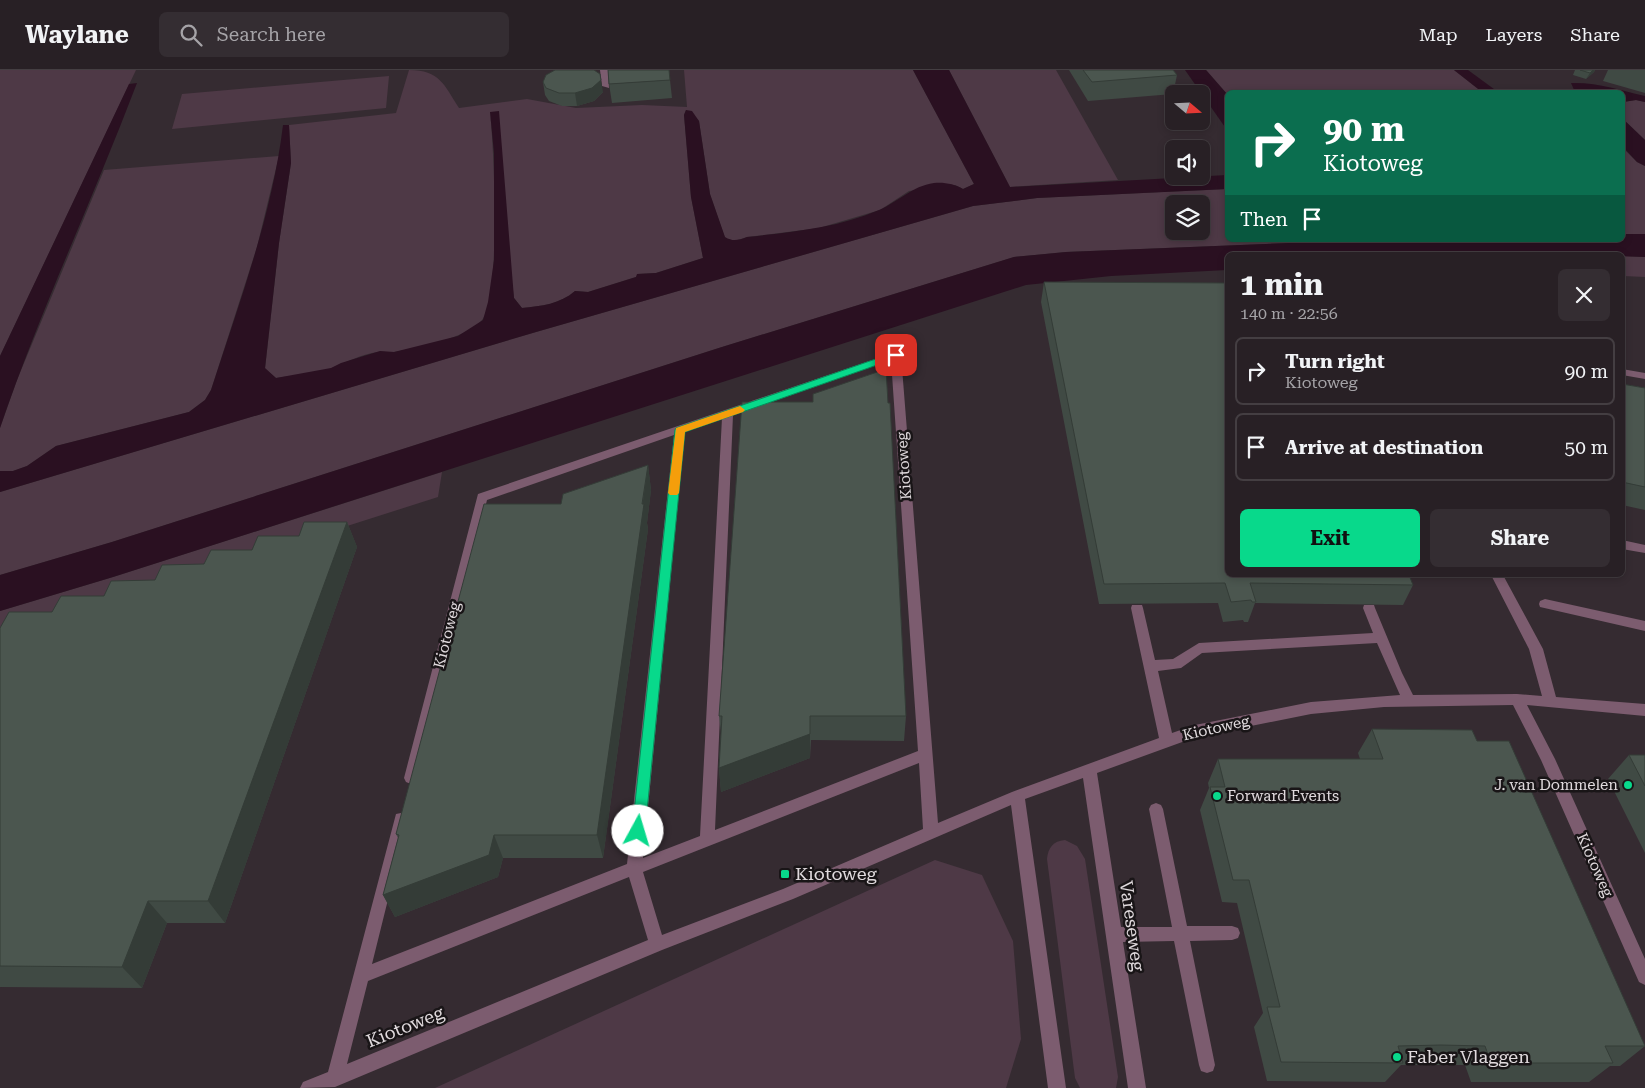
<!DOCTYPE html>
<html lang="en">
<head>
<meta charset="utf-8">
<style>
  body { margin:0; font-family:"Roboto Serif",serif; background:#342d32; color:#f1f3f6; height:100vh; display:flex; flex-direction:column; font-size:19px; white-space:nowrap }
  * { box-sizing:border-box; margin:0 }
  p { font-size:16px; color:#a5a3a7 }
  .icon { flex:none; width:28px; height:28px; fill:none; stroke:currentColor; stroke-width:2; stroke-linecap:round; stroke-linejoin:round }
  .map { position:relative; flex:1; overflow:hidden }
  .side { position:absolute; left:1225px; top:182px; width:400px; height:325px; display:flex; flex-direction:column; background:#282025; border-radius:8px; box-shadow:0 2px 8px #0003,0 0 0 1px #443e42 }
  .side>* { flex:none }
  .top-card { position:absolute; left:1225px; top:20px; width:400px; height:152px; border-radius:8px; box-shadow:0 2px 8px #0003,0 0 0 1px #443e42; background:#0b6e4f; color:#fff; overflow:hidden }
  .needle { width:32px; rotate:109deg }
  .buttons { position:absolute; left:1165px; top:15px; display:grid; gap:10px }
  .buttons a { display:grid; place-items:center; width:45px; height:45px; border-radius:8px; background:#282025; box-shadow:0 2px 8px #0003,0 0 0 1px #443e42; font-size:25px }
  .pin { position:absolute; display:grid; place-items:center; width:42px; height:42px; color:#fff; margin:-21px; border-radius:10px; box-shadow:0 2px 8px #0006 }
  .me { position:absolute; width:55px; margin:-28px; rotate:6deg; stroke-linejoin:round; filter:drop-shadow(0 0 4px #0008) }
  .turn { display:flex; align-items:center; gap:18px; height:105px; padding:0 15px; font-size:22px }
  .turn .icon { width:65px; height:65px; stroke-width:2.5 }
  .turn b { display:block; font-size:35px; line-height:42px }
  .then { display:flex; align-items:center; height:48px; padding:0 15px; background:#0003; gap:10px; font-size:19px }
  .round { display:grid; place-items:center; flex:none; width:52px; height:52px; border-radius:8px; background:#342d32 }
  .headline { display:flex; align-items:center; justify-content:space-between; height:85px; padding:0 15px }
  h1 { font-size:30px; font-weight:700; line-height:38px }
  .cta { display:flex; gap:10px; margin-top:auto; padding:10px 15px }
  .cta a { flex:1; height:58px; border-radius:8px; background:#08d98b; color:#111; font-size:20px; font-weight:700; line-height:58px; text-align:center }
  .cta a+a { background:#342d32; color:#f1f3f6 }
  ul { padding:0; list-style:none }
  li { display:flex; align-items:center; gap:15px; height:68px; margin:0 10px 8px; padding:0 5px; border:2px solid #443e42; border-radius:8px }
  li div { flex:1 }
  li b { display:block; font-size:19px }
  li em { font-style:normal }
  header { display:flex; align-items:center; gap:30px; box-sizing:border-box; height:70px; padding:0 25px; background:#282025; border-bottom:1px solid #443e42 }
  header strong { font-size:24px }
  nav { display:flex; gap:28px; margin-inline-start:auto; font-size:18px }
  .search { width:350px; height:45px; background:#342d32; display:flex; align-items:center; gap:12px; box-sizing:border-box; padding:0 18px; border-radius:8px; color:#a5a3a7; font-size:19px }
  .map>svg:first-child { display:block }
</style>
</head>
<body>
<header>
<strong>Waylane</strong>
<div class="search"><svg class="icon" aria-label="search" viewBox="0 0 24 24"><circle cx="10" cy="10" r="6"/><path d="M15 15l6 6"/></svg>Search here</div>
<nav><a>Map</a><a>Layers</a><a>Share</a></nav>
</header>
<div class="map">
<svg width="1645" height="1018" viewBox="0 0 1645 1018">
  <rect width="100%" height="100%" fill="#352b31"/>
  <g fill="#4e3946" fill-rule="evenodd">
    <path d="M0 0H136L0 286Z"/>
    <path d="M409 0C440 0 444 15 459 38L527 29 576 38 642 35 687 37 684 0H913L974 114 963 119 955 115 909 121 880 140 819 158 747 167C739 170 733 172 725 168L710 124 699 51 686 40 684 45 691 127 703 188 656 203 638 204 636 207 588 222 575 221C560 234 542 236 522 238L514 228 490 42C494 76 501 227 482 250 468 268 416 278 394 282 388 283 383 281 378 282 362 284 347 292 332 298 316 305 293 305 276 308L265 299 279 173 291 93 289 55 396 43Z"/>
    <path d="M949 0H1056L1118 110 1010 117Z"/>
    <path d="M1206 0H1454L1482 22 1227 24Z"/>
    <path d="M389 6 386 38 172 59 182 24Z"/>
    <path d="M1636 30 1645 32V70L1623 49V32Z"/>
    <path d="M1622 77 1637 92 1645 96V164H1623Z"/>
    <path d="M279 86 257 177 211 320 205 330 189 342 56 376 27 396 13 401H0V358L17 310 104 100Z"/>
    <path d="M1227 119 1228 170H1367L1066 182 1014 187 722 277 112 472 0 505V422L536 262 973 136 1037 128ZM1174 134H1201V161H1174Z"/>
    <path d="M1623 186 1645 187V207L1623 206Z"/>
    <path d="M442 402 438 427 0 567V541L113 507Z"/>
    <path d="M1065 770 1077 776 1085 789 1118 1007 1116 1018H1080L1075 1008 1047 789C1048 778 1053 771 1065 770Z"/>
    <path d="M935 790 982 805 1013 871 1021 969 1006 1018H435Z"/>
  </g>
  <g fill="#2a1021">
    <path d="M913 0H949L1010 117 1227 105V119L1037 128 973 136 536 262 0 422V401H13L27 396 56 376 189 342 205 330 211 320C239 233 272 146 283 55H289L291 93 279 173 265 298 276 308 331 298 341 293 380 281 394 282 458 266 483 250 488 232 494 190V83L490 42 499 41 514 228 522 238C542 236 560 234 575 221L588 222 636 207 637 204 656 203 703 188 691 127 684 45 686 40 692 41 699 51 710 124 725 167C733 172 739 170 747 167 792 162 837 158 879 140 898 132 912 116 934 113 944 112 955 114 963 119L974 114Z"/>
    <path d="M1185 0H1206L1227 24V60Z"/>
    <path d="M1454 0H1468L1498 22H1482Z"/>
    <path d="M137 13C93 129 40 241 0 358V286L129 14Z"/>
    <path d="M1571 13C1597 12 1620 20 1645 26V32L1636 30 1623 32 1622 22H1575Z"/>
    <path d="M1623 49 1645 70V96L1637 92 1623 77Z"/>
    <path d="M1623 164H1645V187L1557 184 1228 185 1227 200 1111 206 1026 215 113 507 0 541V505L112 472 722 277 1014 187 1066 182 1367 170H1622Z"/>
  </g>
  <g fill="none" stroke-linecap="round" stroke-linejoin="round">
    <g fill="#7c5c6f" fill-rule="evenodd">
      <path d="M600 0H608L609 18 602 16Z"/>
      <path d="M896 282 901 285 938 753 1012 722 1159 668 1131 538 1132 535H1142L1143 538 1155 590 1173 589 1199 573 1373 563 1363 538 1364 535H1374L1375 538 1402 603 1413 625 1517 624 1542 626 1529 579 1491 505H1503L1543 579 1556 627 1645 634V646L1527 635 1555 689 1645 889V915L1639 912 1541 690 1513 635 1384 637 1311 644 1196 667 1097 703 1121 857H1172L1149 739 1151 735 1156 733 1161 735 1163 739 1187 856H1232L1238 858 1240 863 1238 868 1232 870 1190 871 1215 995 1213 1001 1207 1003 1201 1001 1199 995 1174 871 1123 872 1146 1018H1128L1083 708 1025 729 1066 1018H1048L1011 735 793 829 662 880 335 1017 300 1018 303 1012 328 1002 396 744 401 743 406 744 408 749 372 894 627 794 674 365 487 430 418 708 416 712 411 714 406 712 404 708 478 424ZM891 290 918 681 715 760 733 345ZM722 348 700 766 643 788 685 361ZM1377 573 1400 625 1311 632 1195 655 1172 663 1158 601 1181 598 1202 583ZM919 693 923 759 783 819 662 865 643 802ZM629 807 648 870 347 994 368 911Z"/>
      <path d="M1622 299 1645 303V309L1622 305Z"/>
      <path d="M1622 470 1645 475V483L1622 479Z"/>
      <path d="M1545 529 1645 551V561L1540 537 1539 534 1540 531Z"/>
    </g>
  </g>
  <g fill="#404a44">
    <path d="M1069 0H1173L1177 5 1173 24 1088 31Z"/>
    <path d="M1575 0H1595L1594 2 1586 9 1573 5Z"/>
    <path d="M1608 0H1645V23L1603 11Z"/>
    <path d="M670 10 672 28 612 33 609 14Z"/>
    <path d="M543 12 603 22 594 31 577 36H562L549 31 545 25Z"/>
    <path d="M1044 212 1413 515 1403 535 1255 533 1248 552H1244L1243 550 1223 552 1218 533 1099 534 1041 232Z"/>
    <path d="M1622 314 1645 318V440L1622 435Z"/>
    <path d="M648 395 651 420 647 453 648 459 603 788H503L498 807 395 847 383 825 398 768 396 764 561 434Z"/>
    <path d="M347 452 357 477 225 853H167L142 918 0 917V558L299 466Z"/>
    <path d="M719 646H906L904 671 811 670 810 688 721 722 719 698 721 663Z"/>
    <path d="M1372 659 1477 671 1645 976 1620 996H1610L1589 1012H1471L1465 995H1401L1385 1012 1267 1011 1254 957 1263 943 1237 833 1222 832 1200 740 1209 718 1208 713 1218 689H1360L1358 683Z"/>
    <path d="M1629 685H1645V783L1608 709Z"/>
  </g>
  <g fill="#343c37">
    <path d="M1593 0H1595L1594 2 1586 9 1590 3Z"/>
    <path d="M601 10 603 22 594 31 577 36 575 23Z"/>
    <path d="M648 395 651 420 647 453 648 459 603 788 597 765Z"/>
    <path d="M347 452 357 477 225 853 208 831Z"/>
    <path d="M810 646V688L721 722 719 698Z"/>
    <path d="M494 765 503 788 498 807 395 847 383 825Z"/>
    <path d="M148 831 167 853 142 918 122 897Z"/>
  </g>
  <g fill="#4b564f" stroke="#343c37">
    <path d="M555 0H594L600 4 601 10 592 18 575 23H559L546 18 543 12 546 5Z"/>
    <path d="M608 0H669L670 10 609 14Z"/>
    <path d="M1083 0H1173L1177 5 1092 12Z"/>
    <path d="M1580 0H1593L1590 3Z"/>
    <path d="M1044 212 1228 213V505H1409L1413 515 1250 513 1256 532H1252L1251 530 1231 532 1225 513 1104 514Z"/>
    <path d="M886 299 888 333H890L906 646H810V664L719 698 722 646H719L742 332H813V324Z"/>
    <path d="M1622 314 1645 318V417L1622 412Z"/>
    <path d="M648 395 642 434H644L597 765H494L489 785 383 825 399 765 396 764 484 434H561L563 424Z"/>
    <path d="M304 452H347L208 831H148L122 897 0 896V558L9 542H52L61 526H104L111 511 155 510 162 495 204 494 211 480H252L258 466H299Z"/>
    <path d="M1372 659 1472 660 1477 671H1509L1645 976H1605L1613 993H1491L1485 976 1441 975 1398 976 1403 993 1281 992 1267 937H1280L1249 810H1233L1210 717H1225L1218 689H1383Z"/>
    <path d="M1629 685H1645V716Z"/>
  </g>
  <path fill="#08d98b" stroke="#058d5a" d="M896 282 901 285 900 287 685 362 645 761 643 765 638 767 634 765 632 761 675 360 676 358Z"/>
  <path fill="#f59e0b" d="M740 336 745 340 743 342 685 362 679 423 677 425H670L668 423 676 358Z"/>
  <g fill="#08d98b" stroke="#191517" stroke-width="2">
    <circle cx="1628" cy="715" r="5"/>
    <circle cx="1217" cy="726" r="5"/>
    <rect x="780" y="799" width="10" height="10" rx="2.5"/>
    <circle cx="1397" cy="987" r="5"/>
  </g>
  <g text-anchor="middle" stroke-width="5" stroke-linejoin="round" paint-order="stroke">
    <g font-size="15" fill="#e0dadd" stroke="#191517">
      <text transform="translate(904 396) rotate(-94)" y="5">Kiotoweg</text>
      <text transform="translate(447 565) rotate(-76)" y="5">Kiotoweg</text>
      <text transform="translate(1216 658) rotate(-13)" y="5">Kiotoweg</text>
      <text transform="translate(1595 795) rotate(66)" y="5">Kiotoweg</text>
    </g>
    <g font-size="15" fill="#e0dadd" stroke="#191517" text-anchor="end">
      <text x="1618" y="720">J. van Dommelen</text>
      <text x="1227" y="731" text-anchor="start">Forward Events</text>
    </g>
    <g font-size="18" fill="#e0dadd" stroke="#191517" text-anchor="start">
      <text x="795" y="810">Kiotoweg</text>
      <text x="1407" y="993">Faber Vlaggen</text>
    </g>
    <g font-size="18" fill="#e0dadd" stroke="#191517">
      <text transform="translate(1132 856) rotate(82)" y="6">Vareseweg</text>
      <text transform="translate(405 957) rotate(-22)" y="6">Kiotoweg</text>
    </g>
  </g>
</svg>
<div class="buttons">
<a><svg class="needle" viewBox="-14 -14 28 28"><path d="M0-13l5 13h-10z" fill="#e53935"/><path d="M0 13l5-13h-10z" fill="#a5a3a7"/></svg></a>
<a><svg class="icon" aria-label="sound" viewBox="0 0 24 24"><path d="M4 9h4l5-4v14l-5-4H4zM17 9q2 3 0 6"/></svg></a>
<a><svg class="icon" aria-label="layers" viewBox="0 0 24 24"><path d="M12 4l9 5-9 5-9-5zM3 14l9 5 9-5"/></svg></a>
</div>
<div class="pin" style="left:896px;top:285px;background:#d93025"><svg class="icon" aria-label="arrive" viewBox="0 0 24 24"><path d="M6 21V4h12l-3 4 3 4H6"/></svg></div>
<svg class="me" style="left:638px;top:761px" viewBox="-20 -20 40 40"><circle r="19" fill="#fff"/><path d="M0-13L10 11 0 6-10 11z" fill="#08d98b"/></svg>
<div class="top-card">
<div class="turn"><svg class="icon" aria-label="right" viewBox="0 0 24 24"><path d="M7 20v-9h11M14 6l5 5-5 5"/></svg><div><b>90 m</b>Kiotoweg</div></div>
<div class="then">Then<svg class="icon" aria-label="arrive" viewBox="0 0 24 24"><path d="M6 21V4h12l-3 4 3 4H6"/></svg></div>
</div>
<section class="side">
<div class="headline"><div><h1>1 min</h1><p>140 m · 22:56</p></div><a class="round"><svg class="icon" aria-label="close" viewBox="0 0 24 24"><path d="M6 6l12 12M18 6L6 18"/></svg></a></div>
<ul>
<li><svg class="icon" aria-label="right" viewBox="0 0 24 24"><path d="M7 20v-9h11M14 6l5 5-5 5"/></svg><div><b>Turn right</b><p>Kiotoweg</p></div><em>90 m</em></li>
<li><svg class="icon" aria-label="arrive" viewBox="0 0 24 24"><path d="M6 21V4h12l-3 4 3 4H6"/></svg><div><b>Arrive at destination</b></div><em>50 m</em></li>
</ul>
<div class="cta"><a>Exit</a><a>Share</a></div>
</section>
</div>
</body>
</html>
